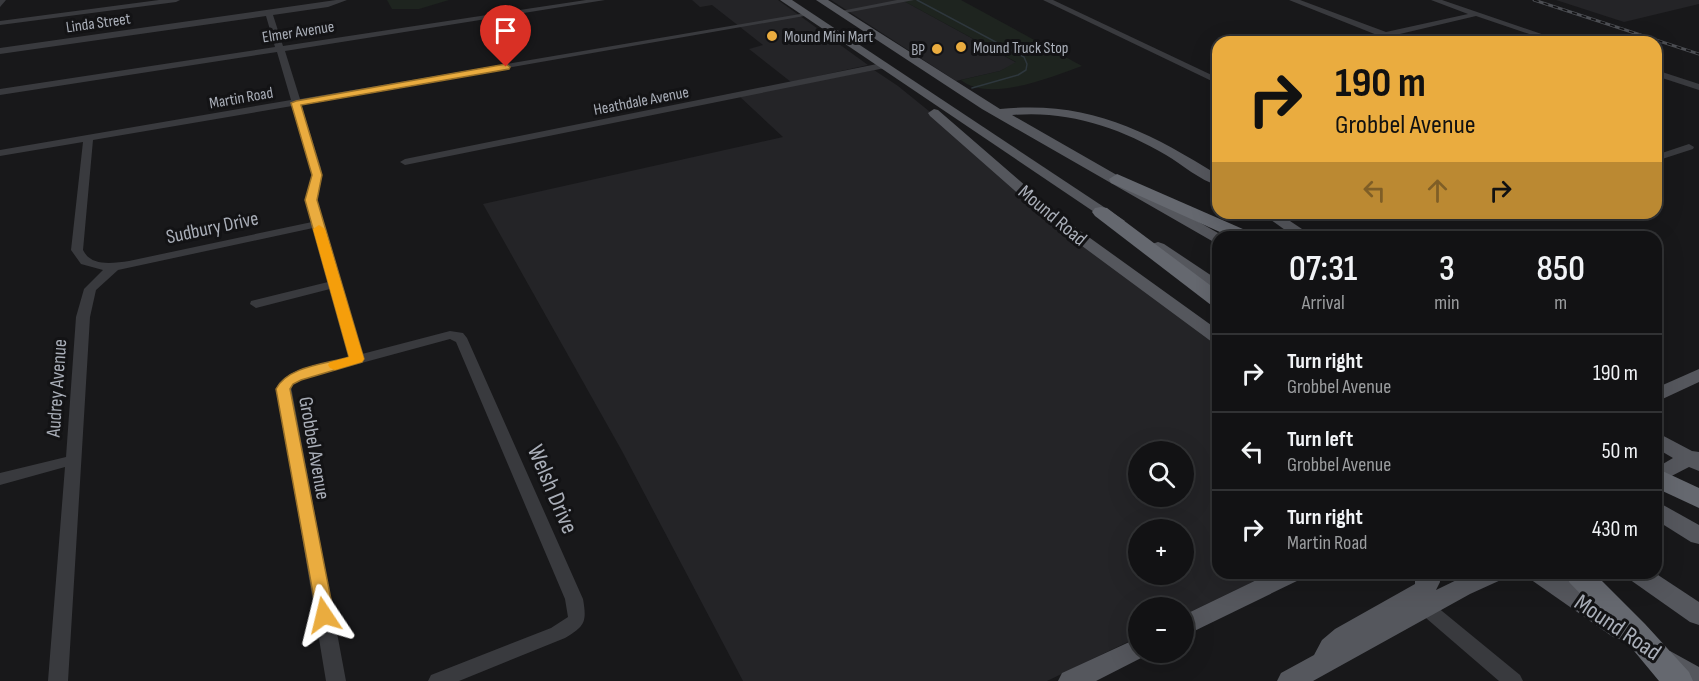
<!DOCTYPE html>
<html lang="en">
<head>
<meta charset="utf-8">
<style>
  body { margin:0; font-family:"Sofia Sans Condensed",sans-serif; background:#1b1b1d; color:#f1f3f6; height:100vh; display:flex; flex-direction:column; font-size:22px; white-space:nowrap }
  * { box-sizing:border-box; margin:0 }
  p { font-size:20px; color:#9c9ea0 }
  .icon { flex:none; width:33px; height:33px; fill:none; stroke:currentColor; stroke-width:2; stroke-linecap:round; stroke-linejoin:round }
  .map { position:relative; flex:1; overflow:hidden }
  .panel { position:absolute; left:1212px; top:231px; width:450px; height:348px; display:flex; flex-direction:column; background:#121214; border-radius:18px; box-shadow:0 6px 24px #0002,0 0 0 2px #313234 }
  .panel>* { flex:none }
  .banner { position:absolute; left:1212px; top:36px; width:450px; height:183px; border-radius:18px; box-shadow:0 6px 24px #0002,0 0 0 2px #313234; background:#eaac3f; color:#111; overflow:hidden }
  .controls { position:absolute; left:1128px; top:441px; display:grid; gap:12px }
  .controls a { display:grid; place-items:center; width:66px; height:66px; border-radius:50%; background:#121214; box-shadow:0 6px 24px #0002,0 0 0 2px #313234; font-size:30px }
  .pin { position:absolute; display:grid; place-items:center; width:51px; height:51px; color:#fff; margin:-62px -26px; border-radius:50% 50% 50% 0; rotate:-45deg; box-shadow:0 0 6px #0007 }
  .pin .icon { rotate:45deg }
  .me { position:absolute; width:66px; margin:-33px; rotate:350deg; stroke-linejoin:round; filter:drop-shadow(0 0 4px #0008) }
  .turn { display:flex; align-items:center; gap:21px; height:126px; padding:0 24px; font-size:27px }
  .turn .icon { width:78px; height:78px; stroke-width:2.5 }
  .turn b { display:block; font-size:42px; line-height:51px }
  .lanes { display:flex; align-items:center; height:57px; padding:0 24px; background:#0003; justify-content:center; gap:30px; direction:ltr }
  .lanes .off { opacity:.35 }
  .eta { display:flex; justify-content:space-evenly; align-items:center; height:102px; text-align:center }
  .eta b { font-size:36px; font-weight:600; line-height:42px }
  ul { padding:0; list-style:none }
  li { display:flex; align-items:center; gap:18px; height:78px; padding:0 24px; border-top:2px solid #313234 }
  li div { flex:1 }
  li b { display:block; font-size:22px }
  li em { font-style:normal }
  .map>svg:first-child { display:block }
</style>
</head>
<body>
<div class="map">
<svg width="1699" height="681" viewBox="0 0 1699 681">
  <rect width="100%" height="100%" fill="#18181a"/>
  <g fill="#242427" fill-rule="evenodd">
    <path d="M692 0H778L868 65 791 82 749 49 763 45 712 5 700 7Z"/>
    <path d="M831 0H902L1017 63 1000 71 956 81Z"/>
    <path d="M1556 0H1699V4L1624 22Z"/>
    <path d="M874 70 898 86 1200 330 1218 347V573H1271L1184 615V608H1138V637L1047 681H743L622 451 483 204 783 137 739 96ZM1138 452H1184V496H1138ZM1138 530H1184V574H1138Z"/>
  </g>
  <g fill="#1e241f">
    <path d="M387 0H449L419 9H392Z"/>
    <path d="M902 0H961L1082 66C1052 77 988 103 961 80L1000 71 1016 62Z"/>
  </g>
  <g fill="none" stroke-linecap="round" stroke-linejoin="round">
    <path stroke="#2e373d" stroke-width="1.5" d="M917 0 1024 57 1027 64 1026 70 1018 75 972 88"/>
    <g fill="#393a3e" fill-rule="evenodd">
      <path d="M0 0H6L0 7Z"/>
      <path d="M159 0H180L176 2 0 25V21Z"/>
      <path d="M336 0H347L328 7 273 15 283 46 586 0H605L285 51 300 99 806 13 810 15 301 104 321 168 322 175 317 200 362 354 450 331 463 333 467 338 583 599C587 622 585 626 565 638L459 681H428L431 675 551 628 568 617 565 599 456 342 450 339 306 378 291 386 346 681H326L277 386C290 366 328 363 350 358L330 289 256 308 250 304 251 301 328 282 313 228 118 270 96 290 90 317 68 681H48L65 467 0 485V473L66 457 76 317 84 289 103 270 81 264 71 250 83 142 0 156V150L291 100 277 52 0 95V89L275 47 266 16 0 54V48ZM292 106 311 168 312 175 305 200 312 222 129 261C113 263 91 267 83 250L93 140Z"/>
      <path d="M897 0H914L840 14 836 12Z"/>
      <path d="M1043 0H1053L1218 78V84Z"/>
      <path d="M1289 0H1300L1386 32 1468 14 1431 0H1442L1565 42H1553L1476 16 1366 42H1351L1377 35Z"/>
      <path d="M882 63 886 66 885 68 405 165 400 162 405 159Z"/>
      <path d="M1656 70 1699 84V90L1656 76Z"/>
      <path d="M1689 144 1694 147 1693 149 1656 161V155Z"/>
      <path d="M1491 213H1506L1500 216H1492Z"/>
      <path d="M1425 600 1431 602 1520 675 1523 681H1499L1419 612 1416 607 1419 602Z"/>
    </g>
    <g fill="#55575d" fill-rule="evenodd">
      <path d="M780 0H792L1125 221 1117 226 1112 224Z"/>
      <path d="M816 0H828L1000 109C1087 100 1146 130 1218 175V185C1200 181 1182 164 1166 155 1119 127 1067 110 1012 115L1225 237H1218V243L1212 241 982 109Z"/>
      <path d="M934 109 938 110 1065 220 1218 330V343L1212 342 1055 226 930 116 928 113Z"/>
      <path d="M1261 213H1278L1314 237H1295Z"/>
      <path d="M1158 242 1164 244 1218 280V293L1212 292 1152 250 1150 247 1152 244Z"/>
      <path d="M1699 369V382L1656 402V388Z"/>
      <path d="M1656 432 1692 451 1699 452V471L1689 467 1656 484V468L1673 458 1656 448Z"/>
      <path d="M1656 501 1699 525V544L1691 542 1656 520Z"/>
      <path d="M1271 573H1305L1301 579 1184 636V615Z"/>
      <path d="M1415 573H1439L1440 582 1436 590 1471 573H1507L1503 579 1470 594 1313 681H1277L1281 673 1314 655 1322 640 1335 629 1415 584Z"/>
      <path d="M1526 573H1556L1631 623 1634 630 1631 637 1622 640 1613 637 1530 579Z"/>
      <path d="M1625 573H1655L1699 602V625L1690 622 1629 579Z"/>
      <path d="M1138 638V652H1148L1147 655 1096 681H1058L1062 673Z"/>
      <path d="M1670 651 1699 667V681C1682 681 1666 679 1657 662L1661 654Z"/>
    </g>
    <g fill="#65686f" fill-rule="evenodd">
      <path d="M1117 174 1252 233 1255 237H1231L1111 183 1109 179Z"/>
      <path d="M1101 207 1107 208 1218 291V307L1211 305 1095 216 1092 212 1095 208Z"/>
      <path d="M1656 468 1699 488V508L1656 488Z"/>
      <path d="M1563 573H1594L1645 624 1689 672 1693 681H1659L1625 640 1567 580Z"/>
    </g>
    <defs>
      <path id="rail" d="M1534 0 1699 54"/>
    </defs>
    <use href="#rail" stroke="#4c4e53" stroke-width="3"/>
    <use href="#rail" stroke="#131315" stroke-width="1.5" stroke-dasharray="5" stroke-linecap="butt"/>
  </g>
  <path fill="#eaac3f" stroke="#987029" stroke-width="1.5" d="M506 64 510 67 509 69 301 105 322 175 317 200 364 359 362 362 301 380 293 384 290 389 334 615 331 621 324 623 318 621 276 389C288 366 326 364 349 357L305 200 312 175 291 103 296 101Z"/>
  <path fill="#f59e0b" d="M319 225 325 229 364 359 362 362 335 370 330 368 328 365 330 362 349 357 313 229Z"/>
  <g fill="#eaac3f" stroke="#131315" stroke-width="2">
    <circle cx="772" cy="36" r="6"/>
    <circle cx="961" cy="47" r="6"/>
    <circle cx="937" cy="49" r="6"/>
  </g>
  <g text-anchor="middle" stroke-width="6" stroke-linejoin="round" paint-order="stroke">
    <g font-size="16" fill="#aaafb9" stroke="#131315">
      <text transform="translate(98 22) rotate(-8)" y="6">Linda Street</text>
      <text transform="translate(298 31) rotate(-9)" y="6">Elmer Avenue</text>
      <text transform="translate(241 97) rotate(-10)" y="6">Martin Road</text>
      <text transform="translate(641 100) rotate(-11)" y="6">Heathdale Avenue</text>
    </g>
    <g font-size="16" fill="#aaafb9" stroke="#131315" text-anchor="start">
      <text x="784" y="42">Mound Mini Mart</text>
      <text x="973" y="53">Mound Truck Stop</text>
      <text x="925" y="55" text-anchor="end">BP</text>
    </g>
    <g font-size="20" fill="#aaafb9" stroke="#131315">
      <text transform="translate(1053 215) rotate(40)" y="7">Mound Road</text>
      <text transform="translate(212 227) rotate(-12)" y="7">Sudbury Drive</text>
      <text transform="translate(56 388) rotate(-86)" y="7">Audrey Avenue</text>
      <text transform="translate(315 448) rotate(80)" y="7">Grobbel Avenue</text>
    </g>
    <g font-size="24" fill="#aaafb9" stroke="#131315">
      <text transform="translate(553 489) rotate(67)" y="8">Welsh Drive</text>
      <text transform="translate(1618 627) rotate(34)" y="8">Mound Road</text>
    </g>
  </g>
</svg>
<div class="controls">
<a><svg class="icon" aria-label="search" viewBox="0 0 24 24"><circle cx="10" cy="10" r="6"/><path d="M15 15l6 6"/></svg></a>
<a>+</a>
<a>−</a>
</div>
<div class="pin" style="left:506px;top:67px;background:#d93025"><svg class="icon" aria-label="arrive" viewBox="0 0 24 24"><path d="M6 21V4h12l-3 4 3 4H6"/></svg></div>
<svg class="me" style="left:324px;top:615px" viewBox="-20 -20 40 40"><path d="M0-17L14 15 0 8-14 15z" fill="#eaac3f" stroke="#fff" stroke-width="4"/></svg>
<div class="banner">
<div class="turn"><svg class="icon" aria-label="right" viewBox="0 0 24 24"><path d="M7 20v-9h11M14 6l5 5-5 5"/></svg><div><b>190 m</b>Grobbel Avenue</div></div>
<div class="lanes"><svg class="icon off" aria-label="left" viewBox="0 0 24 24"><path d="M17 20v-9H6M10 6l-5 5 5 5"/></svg><svg class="icon off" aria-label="ahead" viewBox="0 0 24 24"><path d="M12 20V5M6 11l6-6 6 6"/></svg><svg class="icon" aria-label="right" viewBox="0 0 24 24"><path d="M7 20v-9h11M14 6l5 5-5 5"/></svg></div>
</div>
<section class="panel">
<div class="eta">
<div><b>07:31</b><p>Arrival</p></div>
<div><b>3</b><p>min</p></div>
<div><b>850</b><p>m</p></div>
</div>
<ul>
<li><svg class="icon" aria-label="right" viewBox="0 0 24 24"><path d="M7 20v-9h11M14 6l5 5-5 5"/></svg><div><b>Turn right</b><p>Grobbel Avenue</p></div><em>190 m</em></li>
<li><svg class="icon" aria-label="left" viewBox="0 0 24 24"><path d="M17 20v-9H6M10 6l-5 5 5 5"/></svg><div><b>Turn left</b><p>Grobbel Avenue</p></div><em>50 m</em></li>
<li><svg class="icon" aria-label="right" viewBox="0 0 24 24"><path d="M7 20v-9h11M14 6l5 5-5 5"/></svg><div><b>Turn right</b><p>Martin Road</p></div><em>430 m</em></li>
</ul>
</section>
</div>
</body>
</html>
